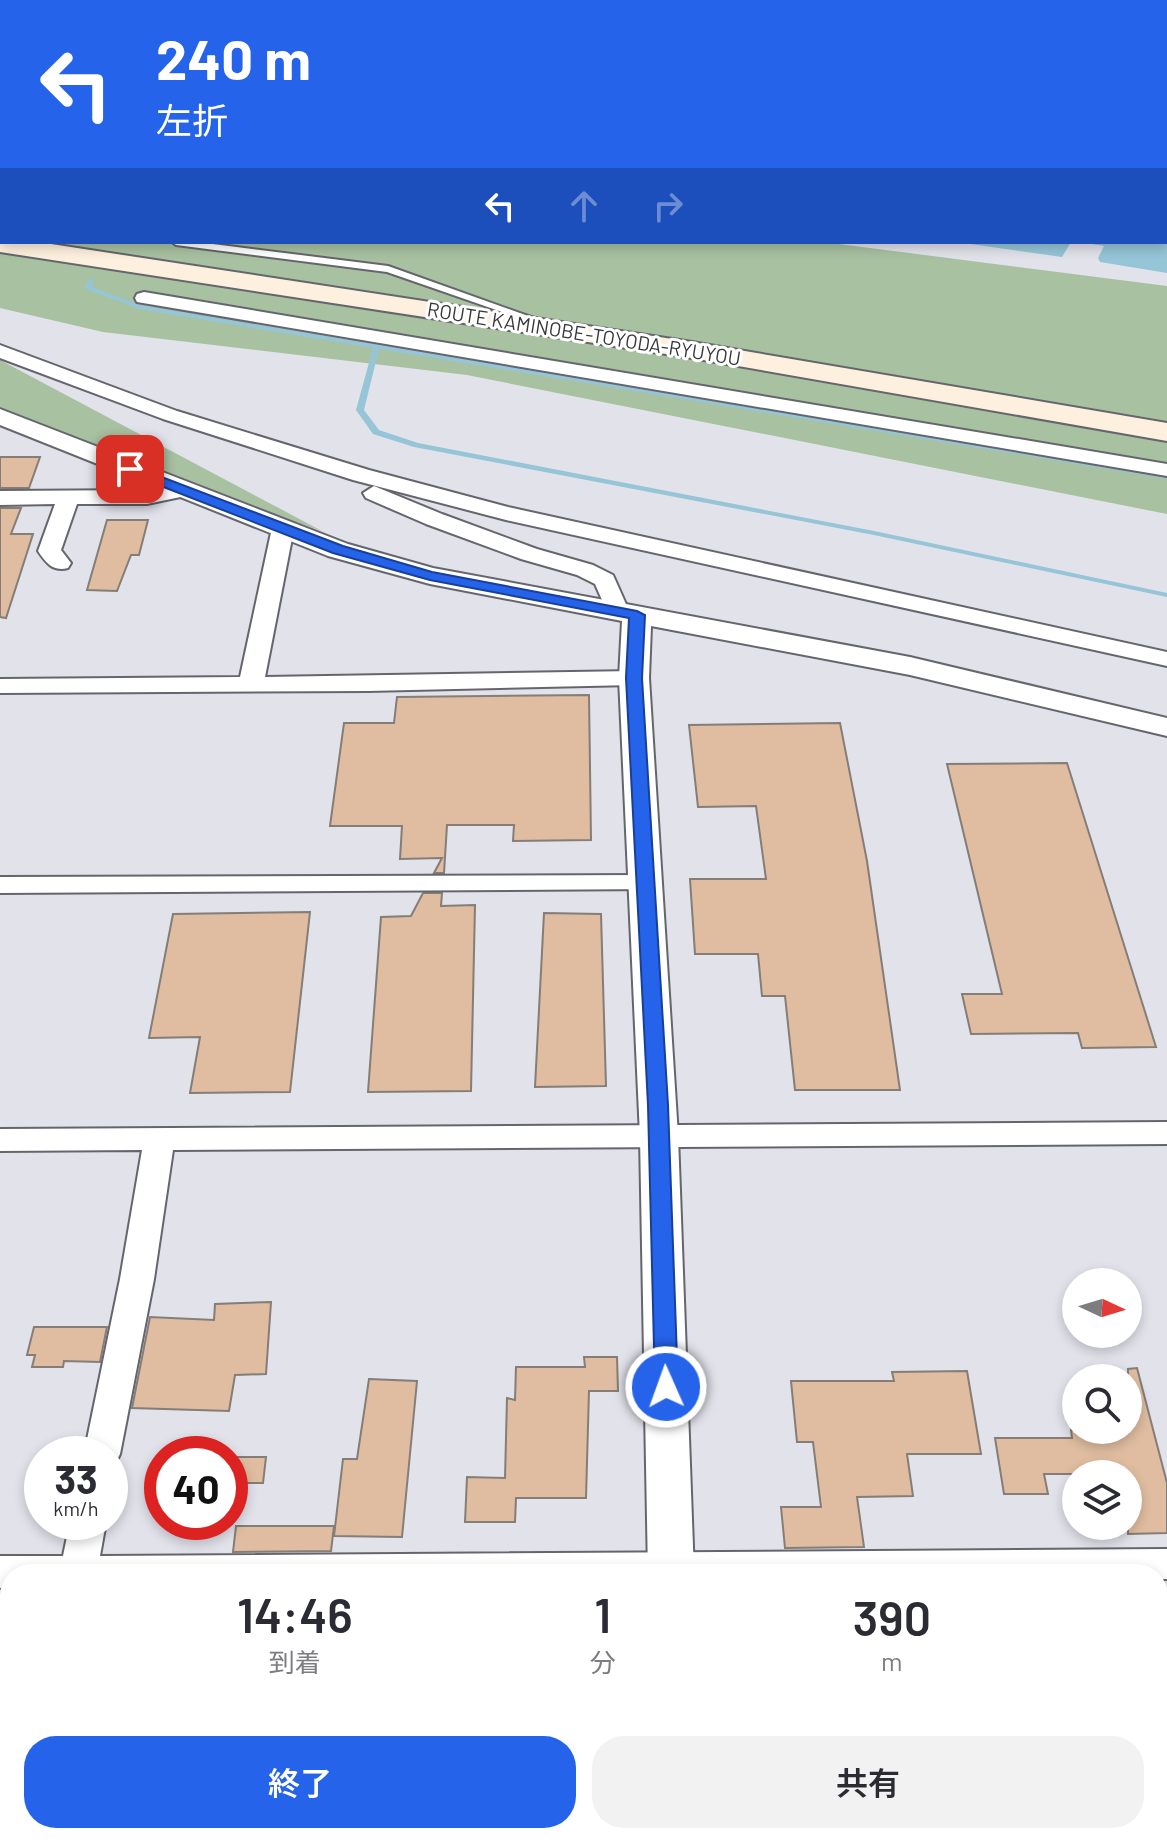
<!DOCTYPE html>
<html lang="ja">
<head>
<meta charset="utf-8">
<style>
  body { margin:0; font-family:Barlow,"Noto Sans JP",sans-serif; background:#f2f2f3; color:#2b2b33; height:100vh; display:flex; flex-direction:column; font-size:30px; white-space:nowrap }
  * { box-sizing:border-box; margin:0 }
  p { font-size:26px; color:#7c7c81 }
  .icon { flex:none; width:44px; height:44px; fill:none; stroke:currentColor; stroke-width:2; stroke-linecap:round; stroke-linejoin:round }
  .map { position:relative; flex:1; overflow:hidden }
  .details { position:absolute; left:0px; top:1564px; width:1168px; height:280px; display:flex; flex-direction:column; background:#fff; border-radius:32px 32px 0 0; box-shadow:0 4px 12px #0003 }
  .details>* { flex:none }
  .hud { position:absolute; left:0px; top:0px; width:1168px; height:244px; box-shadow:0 4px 12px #0003; background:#2563eb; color:#fff; overflow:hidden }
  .needle { width:52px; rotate:94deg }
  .buttons { position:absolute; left:1062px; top:1268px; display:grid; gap:16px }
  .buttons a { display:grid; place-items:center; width:80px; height:80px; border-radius:50%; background:#fff; box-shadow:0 4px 12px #0003; font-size:40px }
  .speed { position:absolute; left:24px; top:1436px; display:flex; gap:16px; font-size:40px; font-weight:700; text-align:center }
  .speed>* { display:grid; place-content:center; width:104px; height:104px; border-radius:50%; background:#fff; box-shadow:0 4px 12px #0003; line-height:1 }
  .speed small { font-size:20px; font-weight:400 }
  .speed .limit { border:12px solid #d22; background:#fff; color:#111 }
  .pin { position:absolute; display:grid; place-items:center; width:68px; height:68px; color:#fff; margin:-34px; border-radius:16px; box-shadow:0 4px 12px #0006 }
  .me { position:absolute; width:88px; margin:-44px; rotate:358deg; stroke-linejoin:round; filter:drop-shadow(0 0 6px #0008) }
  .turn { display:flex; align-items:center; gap:28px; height:168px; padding:0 24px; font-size:36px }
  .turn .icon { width:104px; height:104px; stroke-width:2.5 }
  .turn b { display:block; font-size:56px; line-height:68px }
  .lanes { display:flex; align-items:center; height:76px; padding:0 24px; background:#0003; justify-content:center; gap:40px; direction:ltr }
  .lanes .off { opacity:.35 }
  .eta { display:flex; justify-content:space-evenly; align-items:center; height:136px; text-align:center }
  .eta b { font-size:48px; font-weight:600; line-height:56px }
  .primary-button { display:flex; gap:16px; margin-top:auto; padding:16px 24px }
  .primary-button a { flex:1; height:92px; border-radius:32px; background:#2563eb; color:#fff; font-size:32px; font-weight:600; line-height:92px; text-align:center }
  .primary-button a+a { background:#f2f2f3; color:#2b2b33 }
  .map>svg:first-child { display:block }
</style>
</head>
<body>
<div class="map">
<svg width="1167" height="1844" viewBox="0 0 1167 1844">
  <rect width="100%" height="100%" fill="#e1e2ea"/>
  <g fill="#a8c1a1">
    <path d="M521 0H1135L1141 2H523Z"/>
    <path d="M8 242H823L1167 286V514L467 375 103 332 0 308V246Z"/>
    <path d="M0 360 322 531 0 418Z"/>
  </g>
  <g fill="#95c5d7">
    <path d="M0 0H229L262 2H2V129Z"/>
    <path d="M1167 147V273L1100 262 1098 258 1104 246 1080 242H1166Z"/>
    <path d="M956 242H1071L1062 257Z"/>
  </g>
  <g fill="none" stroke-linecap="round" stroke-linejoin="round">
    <path fill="#95c5d7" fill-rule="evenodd" d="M91 278 94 280 92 287 140 305 374 344 377 342 380 345 1167 475V479L379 349 364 410 379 430 418 443 874 531 1167 593V597L874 535 414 447 373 434 356 410 373 348 139 309 86 289 85 288 88 280Z"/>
  </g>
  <g fill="#e0bda0" stroke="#847d78" stroke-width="2">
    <path d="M0 457H40L29 488H0Z"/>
    <path d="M0 508H21L11 534H33L6 618 0 617Z"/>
    <path d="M107 520H148L139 555H131L117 591 87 590Z"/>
    <path d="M589 695 591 840 513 841 514 825H447L444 873H434L442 858 400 859 402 826H330L344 723H394L397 697Z"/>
    <path d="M840 723 867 861 900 1090H795L785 996H762L758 954H695L690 879H766L756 806 698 807 689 725Z"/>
    <path d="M1067 763 1156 1047 1082 1048 1078 1033 971 1034 962 994H1002L947 764Z"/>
    <path d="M423 893H442L441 906 475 905 471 1091 368 1092 381 917 411 916Z"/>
    <path d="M310 912 290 1092 190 1093 200 1037 149 1038 173 914Z"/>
    <path d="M544 913 601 914 606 1086 535 1087Z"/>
    <path d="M271 1302 266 1374 235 1375 229 1411 132 1408 150 1317 214 1320 215 1304Z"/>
    <path d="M34 1327H107L100 1362 64 1361 63 1367H32L35 1355H27Z"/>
    <path d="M584 1357H617L618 1391H589L586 1498H516L515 1522H465L467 1477 505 1478 507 1398 515 1400 516 1367H585Z"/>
    <path d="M1137 1368 1167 1483V1533L1128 1534V1474H1044L1048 1494H1004L995 1438H1072L1071 1430H1128V1369Z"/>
    <path d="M967 1371 981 1454H907L913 1496 857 1497 864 1547 785 1548 781 1507H821L813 1442H797L791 1381H894L892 1372Z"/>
    <path d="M369 1379 417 1381 402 1537 334 1536 343 1459H357Z"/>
    <path d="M230 1457H266L263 1483H230Z"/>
    <path d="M236 1526H334L331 1551 233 1552Z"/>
  </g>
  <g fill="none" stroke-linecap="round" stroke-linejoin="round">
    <defs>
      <g id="service">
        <rect x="0" y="215" width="2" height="6"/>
        <path d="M172 242H197L388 266 545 322 537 324 387 272 176 245Z"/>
      </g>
      <g id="minor">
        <path d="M144 292 1167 464V476L137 302 135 298 137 294Z"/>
        <path d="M0 345 177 411 369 470 508 507 1167 652V666L506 520 353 480 163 419 0 358Z"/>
        <path d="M182 484 190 485 193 490 190 495 147 504H77L61 550 71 563 68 568C53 572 46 563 38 551L55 504 0 505V491L147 490Z"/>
        <path d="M374 486 442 514 537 549 593 565 613 575 629 611 625 616H609L595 584 577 575 521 559 426 524 366 498 363 493Z"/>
        <path d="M283 521 294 528 265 677 634 671 643 673 646 678 643 683 634 685 368 691 0 693V679L240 677 272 528Z"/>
        <path d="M647 875 657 877 661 883 657 889 0 893V877Z"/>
        <path d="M1167 1122V1144L173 1150 154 1279 120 1454 115 1464 110 1466V1454H84L120 1279 142 1150 0 1151V1129Z"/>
        <path d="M70 1522H106L100 1556 1167 1549V1579H1158V1574H10V1587L0 1588V1556H63Z"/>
        <path d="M148 1834H190L189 1844H147Z"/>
      </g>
      <g id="tertiary">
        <path d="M0 409 348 544 433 568 910 657 1167 718V736L910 675 651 626 649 678 678 1136 694 1574H648L640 1136 619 678 622 621 430 584 328 556 0 425Z"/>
        <rect x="659" y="1834" width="50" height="10"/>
      </g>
      <path id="secondary" d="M0 236 2 242H38L692 342 1167 423V441L692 358 0 252Z"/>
    </defs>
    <use href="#service" stroke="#65656d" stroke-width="4"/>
    <use href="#minor" stroke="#65656d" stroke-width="4"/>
    <use href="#tertiary" stroke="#65656d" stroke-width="4"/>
    <use href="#secondary" stroke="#65656d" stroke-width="4"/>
    <use href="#service" fill="#fff" fill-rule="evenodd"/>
    <use href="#minor" fill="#fff" fill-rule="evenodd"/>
    <use href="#tertiary" fill="#fff" fill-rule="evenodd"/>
    <use href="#secondary" fill="#fef0de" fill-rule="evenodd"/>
  </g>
  <path fill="#2563eb" stroke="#184099" stroke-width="2" d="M130 465 343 546 432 572 637 611 645 615 642 678 668 1105 678 1387 674 1393 666 1396 658 1393 655 1387 648 1105 626 678 629 618 430 580 333 553 125 472V466Z"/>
  <g text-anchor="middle" stroke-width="6" stroke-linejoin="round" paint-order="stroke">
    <g font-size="20" fill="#38383b" stroke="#fff">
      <text transform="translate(584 334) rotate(9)" y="7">ROUTE KAMINOBE-TOYODA-RYUYOU</text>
    </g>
  </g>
</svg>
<div class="buttons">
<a><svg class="needle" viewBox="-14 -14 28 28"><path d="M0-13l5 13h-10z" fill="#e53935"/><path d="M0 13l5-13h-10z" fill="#7c7c81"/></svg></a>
<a><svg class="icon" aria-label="search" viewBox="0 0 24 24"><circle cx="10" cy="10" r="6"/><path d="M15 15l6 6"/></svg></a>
<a><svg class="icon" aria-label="layers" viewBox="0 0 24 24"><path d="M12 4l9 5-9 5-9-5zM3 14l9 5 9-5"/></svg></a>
</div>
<div class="speed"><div>33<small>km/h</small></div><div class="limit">40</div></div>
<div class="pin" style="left:130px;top:469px;background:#d93025"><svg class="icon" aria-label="arrive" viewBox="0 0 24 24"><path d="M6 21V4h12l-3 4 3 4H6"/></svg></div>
<svg class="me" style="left:666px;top:1387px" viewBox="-20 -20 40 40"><circle r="17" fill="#2563eb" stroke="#fff" stroke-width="3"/><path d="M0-11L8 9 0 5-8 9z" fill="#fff"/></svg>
<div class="hud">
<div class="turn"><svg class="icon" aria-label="left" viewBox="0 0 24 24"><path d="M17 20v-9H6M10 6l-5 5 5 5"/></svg><div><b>240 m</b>左折</div></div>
<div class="lanes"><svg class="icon" aria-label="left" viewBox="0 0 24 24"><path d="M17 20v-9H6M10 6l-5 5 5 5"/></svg><svg class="icon off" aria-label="ahead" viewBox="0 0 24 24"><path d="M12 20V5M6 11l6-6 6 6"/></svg><svg class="icon off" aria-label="right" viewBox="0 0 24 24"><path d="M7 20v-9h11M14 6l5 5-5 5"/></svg></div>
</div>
<section class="details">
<div class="eta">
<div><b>14:46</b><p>到着</p></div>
<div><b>1</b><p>分</p></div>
<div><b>390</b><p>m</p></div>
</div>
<div class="primary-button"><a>終了</a><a>共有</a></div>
</section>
</div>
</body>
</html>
